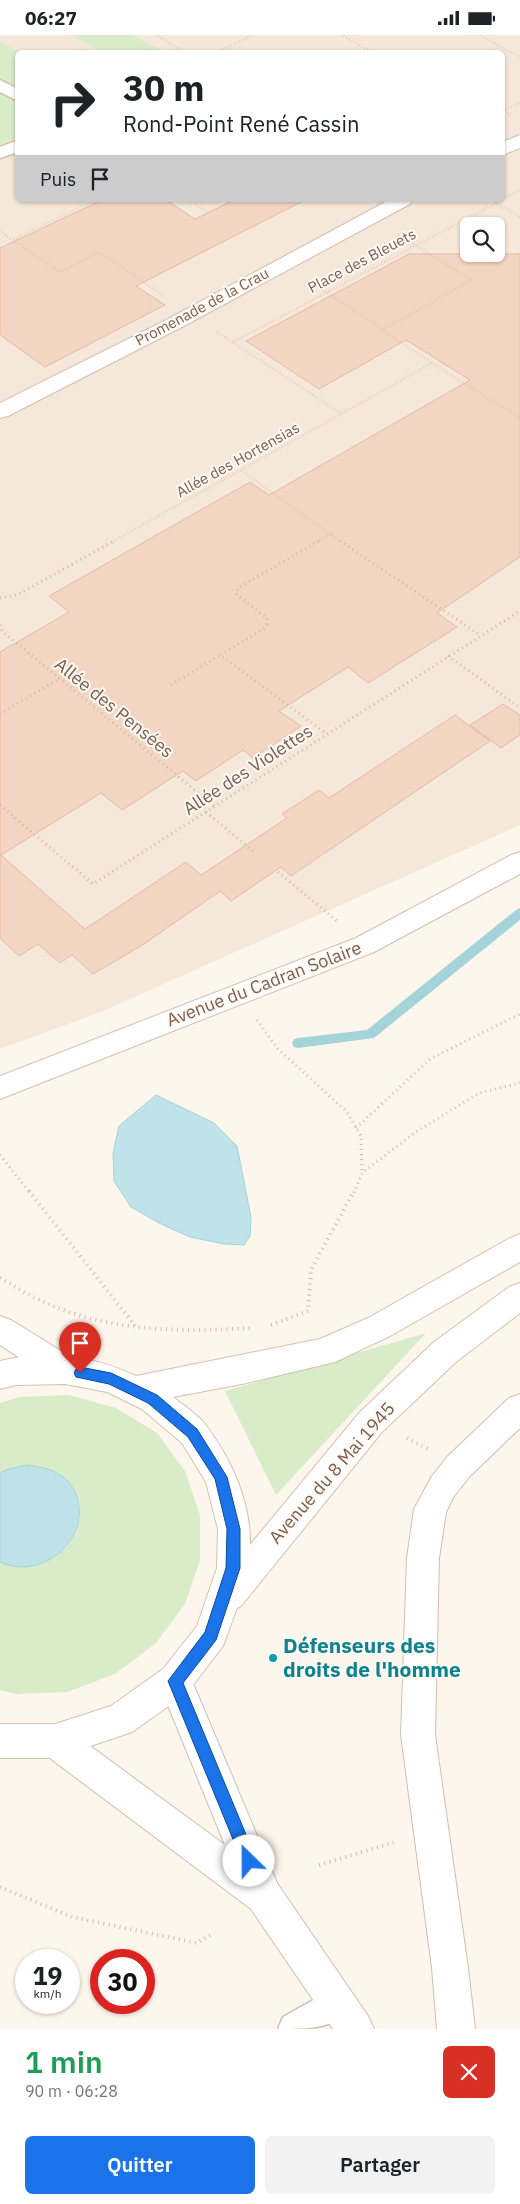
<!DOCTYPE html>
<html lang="fr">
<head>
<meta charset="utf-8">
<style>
  body { margin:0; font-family:"IBM Plex Sans",sans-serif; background:#f2f2f2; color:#202124; height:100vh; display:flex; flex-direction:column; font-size:19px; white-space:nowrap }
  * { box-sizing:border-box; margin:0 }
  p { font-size:16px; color:#757577 }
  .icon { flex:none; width:28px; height:28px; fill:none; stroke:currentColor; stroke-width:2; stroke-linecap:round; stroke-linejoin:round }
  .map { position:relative; height:1994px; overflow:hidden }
  .drawer { display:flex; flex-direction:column; background:#fff; flex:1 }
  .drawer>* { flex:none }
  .banner { position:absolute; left:15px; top:15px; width:490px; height:152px; border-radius:8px; box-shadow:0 1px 4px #0004; background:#fff; color:#202124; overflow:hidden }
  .fabs { position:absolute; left:460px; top:182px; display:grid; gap:10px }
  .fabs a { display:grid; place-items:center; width:45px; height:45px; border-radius:8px; background:#fff; box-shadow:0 1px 4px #0004; font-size:25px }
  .speed { position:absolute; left:15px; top:1914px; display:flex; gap:10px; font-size:25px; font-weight:700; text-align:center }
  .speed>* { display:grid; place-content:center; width:65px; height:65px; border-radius:50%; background:#fff; box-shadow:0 1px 4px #0004; line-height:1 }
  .speed small { font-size:12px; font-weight:400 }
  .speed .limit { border:8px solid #d22; background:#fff; color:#111 }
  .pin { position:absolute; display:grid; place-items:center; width:42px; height:42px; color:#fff; margin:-51px -21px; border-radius:50% 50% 50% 0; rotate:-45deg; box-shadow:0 0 5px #0007 }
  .pin .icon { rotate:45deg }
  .me { position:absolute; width:55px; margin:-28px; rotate:337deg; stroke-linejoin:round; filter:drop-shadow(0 0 4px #0008) }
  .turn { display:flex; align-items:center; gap:18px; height:105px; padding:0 25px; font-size:22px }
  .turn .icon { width:65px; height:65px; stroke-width:2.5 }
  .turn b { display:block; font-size:35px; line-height:42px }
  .then { display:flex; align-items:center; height:48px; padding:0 25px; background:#0003; gap:10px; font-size:19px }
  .round { display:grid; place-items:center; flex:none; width:52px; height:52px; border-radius:8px; background:#f2f2f2 }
  .overview { display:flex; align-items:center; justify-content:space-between; height:85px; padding:0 25px }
  h1 { font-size:30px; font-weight:600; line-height:38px; color:#1e9e55 }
  .button { display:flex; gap:10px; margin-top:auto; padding:10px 25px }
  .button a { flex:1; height:58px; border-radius:8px; background:#1a73e8; color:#fff; font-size:20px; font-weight:600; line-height:58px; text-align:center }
  .button a+a { background:#f2f2f2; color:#202124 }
  .status { display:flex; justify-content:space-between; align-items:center; height:35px; padding:0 25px; background:#fff; direction:ltr }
  .status svg { height:14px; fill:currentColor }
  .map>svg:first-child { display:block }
</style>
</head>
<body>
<div class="status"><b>06:27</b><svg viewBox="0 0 49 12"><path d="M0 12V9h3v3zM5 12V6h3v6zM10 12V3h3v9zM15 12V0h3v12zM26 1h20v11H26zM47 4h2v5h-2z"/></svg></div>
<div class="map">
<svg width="520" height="1994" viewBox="0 0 520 1994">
  <rect width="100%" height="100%" fill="#fdf6ec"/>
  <path fill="#f5e8da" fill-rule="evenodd" d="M0 0H520V790L101 977 0 1014ZM18 18H502V165H18ZM469 191H496V219H469Z"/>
  <g fill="#d8ecc9">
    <path d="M71 0H133L164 17H101Z"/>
    <path d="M0 6 19 17 18 18 17 102 0 110Z"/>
    <path d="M426 1298 276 1460 225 1356Z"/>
    <path d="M69 1360 116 1373 157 1398 185 1436 200 1480V1525L185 1569 156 1608 115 1639 67 1657 16 1659 0 1655V1527L19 1532 53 1523 67 1512 76 1498 80 1482 79 1466 72 1452 9 1434 0 1438V1368L19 1362Z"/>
  </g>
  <g fill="#bfe3e8" stroke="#a5d3da">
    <path d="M156 1060 214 1088 237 1111 251 1182 250 1201 244 1210 224 1209 190 1202 159 1188 131 1172 114 1146 113 1118 119 1091Z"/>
    <path d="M27 1430C39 1432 50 1433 60 1440 66 1443 72 1451 75 1457 95 1502 43 1547 0 1527V1438L9 1434Z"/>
  </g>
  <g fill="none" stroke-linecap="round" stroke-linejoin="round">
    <path fill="#a5d3da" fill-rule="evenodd" d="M520 873V885L374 1003 298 1013 294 1012 292 1008 294 1004 298 1003 367 995 516 875Z"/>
  </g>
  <g fill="#f3d5c3" stroke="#e6bba3">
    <path d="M102 165H166L195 184 234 165H305L136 251 165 270 45 332 0 300V213Z"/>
    <path d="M409 219H520V522L437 578 457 592 368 648 348 632 279 676 301 691 253 723 243 715 196 746 183 736 122 775 101 758 1 820 85 894 186 827 201 840 287 783 282 779 319 755 329 763 455 680 490 706 291 841 281 832 231 866 220 856 144 909 93 939 72 920 60 928 38 909 19 921 0 903V617L69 577 49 561 250 447 269 460 470 345 406 305 319 354 246 306Z"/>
    <path d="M503 669 520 680V700L501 713 470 690Z"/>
  </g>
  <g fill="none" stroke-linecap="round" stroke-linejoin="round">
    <defs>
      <g id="lane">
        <path d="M0 45 18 54V66L0 57Z"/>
        <path d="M18 105V117L0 123V112Z"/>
        <path d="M338 1951 350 1956 355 1968C341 1994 308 1994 278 1994L283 1982Z"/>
      </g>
      <g id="street">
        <path d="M520 100V113L502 120V107Z"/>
        <path d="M389 165H413L410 169 182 292 8 381 0 383V368L168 284Z"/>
        <path d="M520 817V839L374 917 0 1064V1041L356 903 511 820Z"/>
        <path d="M0 1281 11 1285 76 1325 80 1335 76 1345 65 1349 54 1345 0 1310Z"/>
        <path d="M520 1359V1393L470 1441 454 1461 446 1477 439 1523 435 1700 468 1933 475 1994H437L432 1933 401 1700 407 1523 414 1474 432 1441 448 1421 509 1363Z"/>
        <path d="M175 1629 187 1634 277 1848 368 1981 374 1994H333L251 1874 43 1718 38 1706 43 1694 55 1689 67 1694 225 1810 158 1646 163 1634Z"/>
      </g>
      <path id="secondary" d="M520 1199V1227L390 1301 335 1327 242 1349 173 1362C183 1370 197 1379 205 1389 231 1423 251 1467 250 1510L360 1377 434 1307 509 1252 520 1248V1278L456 1327 382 1397 241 1571 237 1573 223 1611 187 1658 132 1697 55 1723H0V1689H55L111 1671 163 1634 197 1591 217 1533 218 1494 206 1447 182 1408 142 1374 107 1357 65 1349 16 1350 0 1354V1326C44 1315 95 1321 136 1341L320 1304 368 1283 510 1203Z"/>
    </defs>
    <use href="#lane" stroke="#d1beb0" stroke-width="3"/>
    <use href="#street" stroke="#d1beb0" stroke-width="2"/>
    <use href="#secondary" stroke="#d6c0b0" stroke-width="2"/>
    <g stroke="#d9b8a5" stroke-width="2.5" stroke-dasharray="0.5 2.5" stroke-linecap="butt">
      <path d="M156 0 182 16 178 18"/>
      <path d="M341 0 374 18"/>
      <path d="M479 0 520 22"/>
      <path d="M215 18 253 0"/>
      <path d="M502 75 511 80"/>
      <path d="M503 76 520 68"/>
      <path d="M502 164 520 155"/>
      <path d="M95 165 12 205 60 237 99 217 164 261"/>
      <path d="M189 165 208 177"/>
      <path d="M496 168 520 182"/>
      <path d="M0 196 12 205"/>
      <path d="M382 295 472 245 398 200"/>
      <path d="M217 297 342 379"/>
      <path d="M233 307 502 165"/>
      <path d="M432 328 520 383"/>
      <path d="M242 436 330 499 317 507"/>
      <path d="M330 499 342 507"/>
      <path d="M112 507 432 328C391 301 352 273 311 247"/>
    </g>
    <g stroke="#d9b8a5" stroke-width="3" stroke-dasharray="1 4" stroke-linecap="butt">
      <path d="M319 506 238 553 236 559 267 583V589L262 595 220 620 327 699"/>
      <path d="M340 506 480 600"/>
      <path d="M0 563 17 560 114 506"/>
      <path d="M0 590 2 596 215 772"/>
      <path d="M448 621 518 671"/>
      <path d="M171 650 220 620"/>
      <path d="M0 679 59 644"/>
      <path d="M0 770 93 849 520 576"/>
      <path d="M206 777 253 816"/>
      <path d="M278 837 337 886"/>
      <path d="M257 985 278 1014 346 1076 361 1101 362 1138"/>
      <path d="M356 1093 430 1024 520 979"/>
      <path d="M0 1120 30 1158"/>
      <path d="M354 1158 362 1138 416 1097 479 1058 520 1048"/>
    </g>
    <g stroke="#d9b8a5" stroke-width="4" stroke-dasharray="1 4.5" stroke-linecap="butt">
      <path d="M29 1156 136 1292"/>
      <path d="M0 1243C19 1254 37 1265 58 1273 119 1297 187 1297 252 1293"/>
      <path d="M271 1290 308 1276 311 1235 354 1156"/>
      <path d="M407 1403 428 1414"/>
      <path d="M319 1830 395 1807"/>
      <path d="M0 1852 72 1882 197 1908 212 1899"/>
    </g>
    <use href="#lane" fill="#fff" fill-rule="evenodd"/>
    <use href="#street" fill="#fff" fill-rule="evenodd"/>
    <use href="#secondary" fill="#fff" fill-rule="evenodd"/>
  </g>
  <path fill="#1a73e8" stroke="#114b97" d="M80 1332 111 1338 157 1360 197 1394 227 1442 240 1494V1533L216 1605 183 1648 257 1826 254 1831 249 1833 244 1831 168 1646 205 1597 226 1533 227 1494 215 1444 188 1402 148 1368 109 1349 76 1342 74 1338 76 1334Z"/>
  <circle fill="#0f9aa8" stroke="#fffaf3" stroke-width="2" cx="273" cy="1623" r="5"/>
  <g text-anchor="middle" stroke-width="4" stroke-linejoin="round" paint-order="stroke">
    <g font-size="15" fill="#7a5c4d" stroke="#fffaf3">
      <text transform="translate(362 226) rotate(-28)" y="5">Place des Bleuets</text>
      <text transform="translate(202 272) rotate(-28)" y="5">Promenade de la Crau</text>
      <text transform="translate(238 425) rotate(-29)" y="5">Allée des Hortensias</text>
    </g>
    <g font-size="18" fill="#7a5c4d" stroke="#fffaf3">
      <text transform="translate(114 673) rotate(39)" y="6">Allée des Pensées</text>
      <text transform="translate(248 735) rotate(-33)" y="6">Allée des Violettes</text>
      <text transform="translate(264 949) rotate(-21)" y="6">Avenue du Cadran Solaire</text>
      <text transform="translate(332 1438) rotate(-49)" y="6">Avenue du 8 Mai 1945</text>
    </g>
    <g font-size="21" font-weight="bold" fill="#0d838f" stroke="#fffaf3" text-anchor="start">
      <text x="283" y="1618">Défenseurs des<tspan x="283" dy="24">droits de l'homme</tspan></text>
    </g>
  </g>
</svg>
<div class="fabs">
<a><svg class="icon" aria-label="search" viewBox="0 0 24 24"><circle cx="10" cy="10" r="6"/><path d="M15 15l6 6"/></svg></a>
</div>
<div class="speed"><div>19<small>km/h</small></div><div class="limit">30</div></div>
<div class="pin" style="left:80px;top:1338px;background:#d93025"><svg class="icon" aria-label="arrive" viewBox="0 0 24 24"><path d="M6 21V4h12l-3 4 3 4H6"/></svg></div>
<svg class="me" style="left:249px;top:1826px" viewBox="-20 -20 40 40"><circle r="19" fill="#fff"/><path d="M0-13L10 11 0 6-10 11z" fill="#1a73e8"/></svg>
<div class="banner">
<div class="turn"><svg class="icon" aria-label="right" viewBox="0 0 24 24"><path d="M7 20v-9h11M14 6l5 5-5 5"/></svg><div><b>30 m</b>Rond-Point René Cassin</div></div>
<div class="then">Puis<svg class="icon" aria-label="arrive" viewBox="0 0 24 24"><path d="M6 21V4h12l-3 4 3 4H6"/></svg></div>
</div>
</div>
<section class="drawer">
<div class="overview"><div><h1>1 min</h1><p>90 m · 06:28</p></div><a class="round" style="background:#d93025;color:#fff"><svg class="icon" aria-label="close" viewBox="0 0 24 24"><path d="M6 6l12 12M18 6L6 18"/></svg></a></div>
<div class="button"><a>Quitter</a><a>Partager</a></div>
</section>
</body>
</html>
